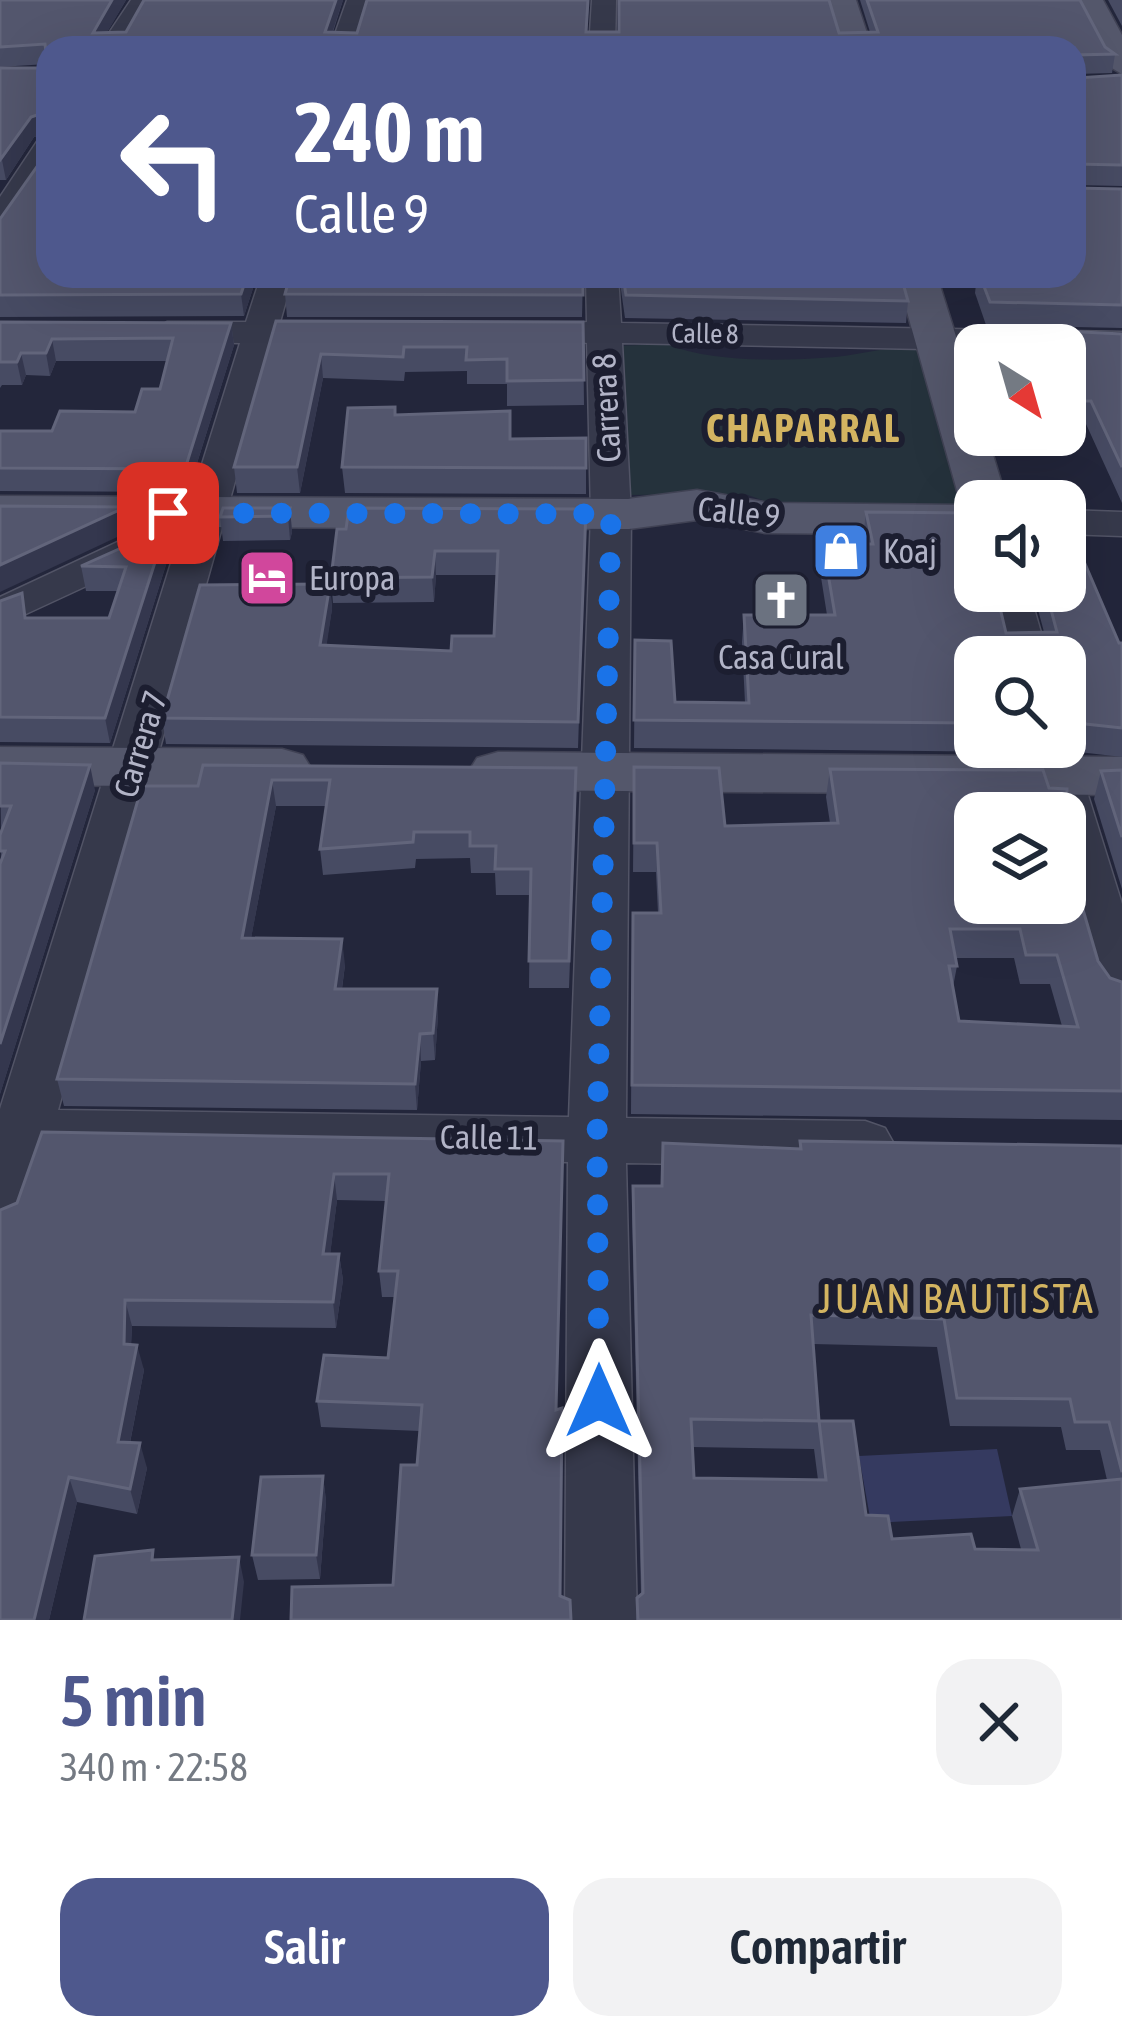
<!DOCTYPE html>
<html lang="es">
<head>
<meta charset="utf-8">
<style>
  body { margin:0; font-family:"Asap Condensed",sans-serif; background:#f2f2f3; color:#1f2937; height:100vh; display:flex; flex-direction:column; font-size:45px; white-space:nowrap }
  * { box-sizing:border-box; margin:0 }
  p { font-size:39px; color:#747a83 }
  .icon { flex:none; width:66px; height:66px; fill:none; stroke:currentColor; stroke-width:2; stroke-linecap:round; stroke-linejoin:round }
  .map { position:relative; height:1620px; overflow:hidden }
  .panel { display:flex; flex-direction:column; background:#fff; flex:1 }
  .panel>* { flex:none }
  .top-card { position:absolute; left:36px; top:36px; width:1050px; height:252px; border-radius:36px; box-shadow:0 12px 48px #0002; background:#4e588d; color:#fff; overflow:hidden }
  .needle { width:78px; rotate:143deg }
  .tools { position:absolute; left:954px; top:324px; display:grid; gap:24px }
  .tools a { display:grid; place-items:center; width:132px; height:132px; border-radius:24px; background:#fff; box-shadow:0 12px 48px #0002; font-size:60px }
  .pin { position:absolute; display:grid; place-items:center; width:102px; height:102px; color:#fff; margin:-51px; border-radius:24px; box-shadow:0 6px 18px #0006 }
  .me { position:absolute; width:132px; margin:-66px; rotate:0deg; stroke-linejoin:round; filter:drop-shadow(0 0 9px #0008) }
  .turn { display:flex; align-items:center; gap:42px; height:252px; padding:0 60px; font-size:54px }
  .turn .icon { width:156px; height:156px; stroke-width:2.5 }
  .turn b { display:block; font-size:84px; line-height:102px }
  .round { display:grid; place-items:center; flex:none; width:126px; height:126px; border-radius:36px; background:#f2f2f3 }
  .summary { display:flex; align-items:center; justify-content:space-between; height:204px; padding:0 60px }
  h1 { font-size:72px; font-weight:600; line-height:90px; color:#4e588d }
  .primary-button { display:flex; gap:24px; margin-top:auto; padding:24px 60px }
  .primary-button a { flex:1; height:138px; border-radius:36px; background:#4e588d; color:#fff; font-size:48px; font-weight:600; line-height:138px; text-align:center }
  .primary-button a+a { background:#f2f2f3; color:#1f2937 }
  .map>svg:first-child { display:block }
</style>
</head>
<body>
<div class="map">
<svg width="1122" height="1620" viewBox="0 0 1122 1620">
  <rect width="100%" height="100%" fill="#23263b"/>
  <path fill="#25323c" d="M665 344C715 363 781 361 835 357 864 354 889 346 919 346L964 508H784L745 494 625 495 616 346Z"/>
  <path fill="#353a60" d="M997 1449 1012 1516 871 1523 859 1456Z"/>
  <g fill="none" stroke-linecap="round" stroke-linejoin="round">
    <defs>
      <g id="minor">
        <path d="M131 0H155L125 48H99Z"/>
        <path d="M347 0H371L356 48H330Z"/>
        <path d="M592 0H616L615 48H589Z"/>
        <path d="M48 137V169L11 227 0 229V197L38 140Z"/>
        <path d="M261 276H293L280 322 337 323 354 333 337 343H274L58 1110 569 1117 591 514 587 343 563 339 558 332 563 325 587 322 586 276H618L621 323 1122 332V352L1065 351V345H975V350L622 343 631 514 626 1118 865 1121 885 1128 894 1144 885 1160 865 1167 626 1163 637 1620H565L568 1162 46 1154 21 1228 0 1235V1109L177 544 0 626V597L188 509 240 343 167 342 150 332 167 322H246Z"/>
        <path d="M1065 510 1122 512V536L1065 534Z"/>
        <path d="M987 591H1029L1048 657H1004Z"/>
        <path d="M1065 736 1073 747 1122 904V1008L1103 1003 1095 989 1065 882V813H1046L1027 747H1065Z"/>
      </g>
      <g id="major">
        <path d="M824 0H856L872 48H840Z"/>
        <path d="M1071 0H1103L1122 35V74L1105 64Z"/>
        <path d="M897 276H937L975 397V435H987L1007 501H975V535L765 533 697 520 629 529 0 526V496L628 499 697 490 769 503 961 505Z"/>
        <path d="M0 747 282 749 303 755 311 768 303 781 282 787 0 785Z"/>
        <path d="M498 752 1122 757V795L498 790 477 784 469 771 477 758Z"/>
      </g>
    </defs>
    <use href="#minor" stroke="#525466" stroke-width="3"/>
    <use href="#major" stroke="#404254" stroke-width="3"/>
    <use href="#minor" fill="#36394b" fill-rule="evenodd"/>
    <use href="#major" fill="#54576b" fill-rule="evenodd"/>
  </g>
  <g fill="#474b63" fill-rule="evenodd">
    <path d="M0 0H126L107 32H126L343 0 333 32 357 33 367 0H589L587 32 839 33 870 32 860 0H1080L1105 47 1115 54 1112 73 1077 74V78L1122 75V186L1075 185V188L1122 189V328L986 325 975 293 977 276H1074V48H48V134L34 137 6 180H0V68H48L47 64 0 67Z"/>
    <path d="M1108 0H1122V26Z"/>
    <path d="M0 219 48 276H257L244 316 0 317Z"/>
    <path d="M583 276 582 317H287L285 294Z"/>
    <path d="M619 276H901L908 301 906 323 625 318Z"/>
    <path d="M276 321 583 322 584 405 507 406V384H467V371L405 372 404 381 323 378 300 493H237L234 467Z"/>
    <path d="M0 322 231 323 234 345 188 492 0 491V431H52L135 412 160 389 167 361H56L50 376 26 375 22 385H2L0 388Z"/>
    <path d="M970 332 1122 334V503L1086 424H1065V345H975V382L966 354Z"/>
    <path d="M395 407 396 415 510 439 586 438V494L345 493 342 467Z"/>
    <path d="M992 435H1045L1042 454H997Z"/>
    <path d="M290 508 292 532 290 540 223 541 220 517Z"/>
    <path d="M586 509 578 748 166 744 162 718 330 584 332 609 326 645 451 651 494 636 497 575H436L434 602 333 603 331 578Z"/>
    <path d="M866 512 1006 633 1044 632 1033 591H1065L1119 643H1122V757L1079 752 1065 733V657H975V747H1025L1024 752 634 748 635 640 675 702 745 703 742 642 744 615H827L820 571 823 544H864L863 538Z"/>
    <path d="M170 552 110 743 0 742V601L28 618H109L118 591H86L81 566Z"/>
    <path d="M0 763 95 790 0 1094 1 831Z"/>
    <path d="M203 765 576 795 569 988H529L530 895H496L495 873H471L470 858 416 859 415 868 323 875 320 849 326 806H276L251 938 345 965 342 989 438 1015 435 1060 421 1061 417 1110 64 1106 57 1079 198 786Z"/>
    <path d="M634 767 725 826 830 823 826 797 830 769 1067 855 1098 961 1110 978 1122 982V1120L631 1114 632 942 658 913 656 872H633ZM955 958H1014L1020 984H1050L1062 1026 959 1021 953 987 957 966Z"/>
    <path d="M1122 770V889L1094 799 1101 771Z"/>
    <path d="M563 1141 393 1585 417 1465 420 1431 321 1427 317 1401 388 1358 395 1297H382L379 1271 386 1201 337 1200 330 1254H339L343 1280 336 1328 132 1326 131 1344 144 1370 130 1443 147 1468 137 1514 77 1502 49 1620 0 1210Z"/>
    <path d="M800 1141 1122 1146V1620H636L637 1598 641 1595 632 1215 633 1186H661L799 1149ZM813 1344 937 1347 950 1426 1061 1427 1066 1450H1100L1107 1480 1020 1489 1012 1516 1021 1549H975L892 1539 866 1515 819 1421ZM692 1447 814 1449 818 1480 694 1478Z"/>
    <path d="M323 1476 326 1501 320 1579 258 1580 252 1555Z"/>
  </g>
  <g fill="#34374e">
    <path d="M112 0H126L98 48 93 33Z"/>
    <path d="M336 0H343L327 48 325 32Z"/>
    <path d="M43 113 47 133 34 137 6 180 2 160 31 117Z"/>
    <path d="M247 276H257L244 316 241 294Z"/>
    <path d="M231 323 234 345 188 492 185 469Z"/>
    <path d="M52 339 56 361 50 376 46 353Z"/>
    <path d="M21 353 26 375 22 385 17 362Z"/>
    <path d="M321 354 323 378 300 493 297 467Z"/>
    <path d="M126 507 130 531 0 592V565Z"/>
    <path d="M290 508 292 532 290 540 288 516Z"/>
    <path d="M166 528 170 552 110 743 105 718Z"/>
    <path d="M435 551 436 575 434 602 432 577Z"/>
    <path d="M330 584 332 609 323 670 320 645Z"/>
    <path d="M90 765 95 790 0 1094V1044Z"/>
    <path d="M272 780 276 806 246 965 242 938Z"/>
    <path d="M342 939 345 965 338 1016 335 989Z"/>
    <path d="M437 989 438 1015 435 1060 433 1033Z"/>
    <path d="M420 1034 421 1061 417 1110 415 1084Z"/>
    <path d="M334 1174 337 1200 327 1280 323 1254Z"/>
    <path d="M339 1254 343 1280 336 1328 333 1302Z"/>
    <path d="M125 1300 132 1326 130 1370 124 1344Z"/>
    <path d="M137 1345 144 1370 125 1468 118 1442Z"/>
    <path d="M140 1443 147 1468 137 1514 130 1489Z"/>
    <path d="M323 1476 326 1501 320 1579 316 1555Z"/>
    <path d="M69 1477 77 1502 49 1620H34Z"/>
    <path d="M239 1557 244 1582 240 1620H232Z"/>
  </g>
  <g fill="#53566d" stroke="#62657b" stroke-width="3" fill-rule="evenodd">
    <path d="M0 0H112L93 33 126 32 144 0H336L325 32 357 33 367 0H588L586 32H619V0H829L839 33 878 32 867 0H1080L1105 47 1115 54 1074 55 1077 78 1122 75V165L1075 164V188L1122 189V305L990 302 980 276H1074V48H48V116L43 113 31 117 0 160V68H48L45 44 0 47Z"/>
    <path d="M48 151V276H247L241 294 0 295V219Z"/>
    <path d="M290 276H583V295L285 294Z"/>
    <path d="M623 276H901L908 301 626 295Z"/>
    <path d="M276 321 583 322 584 380 507 381V359L466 360 467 347H404L403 357 321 354 297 467H234Z"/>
    <path d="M0 322 231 323 185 469 0 468V431H52L60 411 135 412 142 389H160L173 338 52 339 46 353H21L17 362H0Z"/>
    <path d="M983 327 1122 334V467L1091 401H1065V345H975V348L970 332Z"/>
    <path d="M395 407V415L510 411V439L586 438V468L342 467 348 408Z"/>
    <path d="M0 506 126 507 0 565Z"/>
    <path d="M223 508H290L288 516 220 517Z"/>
    <path d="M349 508 586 509 578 722 162 718 200 585 330 584 320 645 451 651 452 636H494L498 551H435L432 577 331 578 337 529H346Z"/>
    <path d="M866 512 975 513V591H996L1006 633 1057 632 1046 591H1065V517L1119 643H1122V728L1086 724 1072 704 1065 714V657H975V723L634 720 635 640 671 641 675 702 749 703 744 615H835L823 544H873Z"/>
    <path d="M166 528 105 718 0 717V601L22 593 25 618H109L126 567 81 566Z"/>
    <path d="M0 763 90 765 0 1044V864L5 851H0V835L11 806H0Z"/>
    <path d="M203 765 576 768 569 961H529L531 869H495L496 846H470V832H414L413 842 320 849 330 780H272L242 938 342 939 335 989H437L433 1033 420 1034 415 1084 57 1079 142 786H198Z"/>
    <path d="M634 767 719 768 725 826 838 823 830 769 1043 770 1049 788 1067 789V855L1098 961 1110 978 1122 982V1091L632 1085 633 913H661L657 843H634ZM975 813H1065V903H975ZM950 929H1020L1026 955H1057L1078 1027 959 1021 949 966H957Z"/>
    <path d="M1122 770V837L1101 771Z"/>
    <path d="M42 1132 563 1141 556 1410 562 1408 560 1596 570 1600 571 1620H291L292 1587 393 1585 401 1465H417L422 1405 317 1401 324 1355 388 1358 398 1271H379L389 1174H334L323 1254H339L333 1302 125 1300 124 1344 137 1345 118 1442 140 1443 130 1489 69 1477 34 1620H0V1210L17 1203Z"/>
    <path d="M800 1141 1122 1146V1472L1109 1422H1075L1070 1399 957 1398 944 1319 811 1315 819 1421H853L866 1515 888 1516 892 1539 971 1534 975 1549 1038 1550 1020 1489 1122 1479V1620H638L637 1598 643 1593 633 1186H662L663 1143 801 1149ZM691 1419 819 1421 826 1480 694 1478Z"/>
    <path d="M323 1476 316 1555H252L261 1477Z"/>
    <path d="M153 1550 152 1560 239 1557 232 1620H84L95 1556Z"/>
  </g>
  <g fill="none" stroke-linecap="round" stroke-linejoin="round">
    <path stroke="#1a73e8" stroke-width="21" stroke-dasharray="0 37.8" d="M168 513 611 514 597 1138 599 1401"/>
  </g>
  <defs>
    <symbol id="shop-square" viewBox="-11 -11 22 22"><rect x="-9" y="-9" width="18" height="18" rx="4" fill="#3f7fe0" stroke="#1c1e30"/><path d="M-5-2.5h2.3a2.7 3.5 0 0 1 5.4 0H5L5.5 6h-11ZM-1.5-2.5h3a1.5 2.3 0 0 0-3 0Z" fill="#fff"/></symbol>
    <symbol id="hotel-square" viewBox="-11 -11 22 22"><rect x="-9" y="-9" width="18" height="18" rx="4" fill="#d1479c" stroke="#1c1e30"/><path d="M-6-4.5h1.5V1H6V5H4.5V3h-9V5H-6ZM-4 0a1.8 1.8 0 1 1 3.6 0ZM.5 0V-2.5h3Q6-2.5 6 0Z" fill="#fff"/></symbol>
    <symbol id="church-square" viewBox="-11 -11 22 22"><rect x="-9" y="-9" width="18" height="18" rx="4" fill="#6b7280" stroke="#1c1e30"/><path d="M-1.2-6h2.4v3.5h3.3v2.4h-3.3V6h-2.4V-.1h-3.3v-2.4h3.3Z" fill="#fff"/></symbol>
  </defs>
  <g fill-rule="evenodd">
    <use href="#shop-square" x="808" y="518" width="66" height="66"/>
    <use href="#hotel-square" x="234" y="545" width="66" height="66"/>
    <use href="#church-square" x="748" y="567" width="66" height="66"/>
  </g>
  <g text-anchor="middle" stroke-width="12" stroke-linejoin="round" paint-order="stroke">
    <g font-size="27" fill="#b2b4c7" stroke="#1c1e30">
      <text transform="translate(705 334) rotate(1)" y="9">Calle 8</text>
    </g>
    <g font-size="33" fill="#b2b4c7" stroke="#1c1e30">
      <text transform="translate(606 408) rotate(-93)" y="12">Carrera 8</text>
      <text transform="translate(739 512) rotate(6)" y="12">Calle 9</text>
      <text transform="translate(140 744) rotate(-73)" y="12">Carrera 7</text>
      <text transform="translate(489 1137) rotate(1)" y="12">Calle 11</text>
    </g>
    <g font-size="33" fill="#b2b4c7" stroke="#1c1e30" text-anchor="start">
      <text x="883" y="563">Koaj</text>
      <text x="309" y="590">Europa</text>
      <text x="781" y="669" text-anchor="middle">Casa Cural</text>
    </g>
    <g font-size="39" font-weight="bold" letter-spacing="3" fill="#d3b461" stroke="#1c1e30">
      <text x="804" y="442">CHAPARRAL</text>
    </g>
    <g font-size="42" letter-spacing="3" fill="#d3b461" stroke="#1c1e30">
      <text x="957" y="1313">JUAN BAUTISTA</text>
    </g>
  </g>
</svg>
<div class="tools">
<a><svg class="needle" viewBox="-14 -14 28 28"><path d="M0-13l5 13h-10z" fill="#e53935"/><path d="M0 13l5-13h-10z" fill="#747a83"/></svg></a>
<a><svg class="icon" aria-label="sound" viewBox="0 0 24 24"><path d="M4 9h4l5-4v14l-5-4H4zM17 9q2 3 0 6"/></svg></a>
<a><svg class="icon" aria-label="search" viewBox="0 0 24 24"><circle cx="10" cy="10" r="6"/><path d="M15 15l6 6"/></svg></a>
<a><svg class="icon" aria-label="layers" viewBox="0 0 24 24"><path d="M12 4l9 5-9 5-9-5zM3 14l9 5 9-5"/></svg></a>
</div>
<div class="pin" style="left:168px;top:513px;background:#d93025"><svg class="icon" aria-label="arrive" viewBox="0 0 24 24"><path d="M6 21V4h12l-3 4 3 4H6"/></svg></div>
<svg class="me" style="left:599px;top:1401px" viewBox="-20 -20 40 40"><path d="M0-17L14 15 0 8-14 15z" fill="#1a73e8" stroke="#fff" stroke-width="4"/></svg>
<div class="top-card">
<div class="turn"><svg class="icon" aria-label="left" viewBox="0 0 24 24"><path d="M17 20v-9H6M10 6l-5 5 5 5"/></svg><div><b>240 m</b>Calle 9</div></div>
</div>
</div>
<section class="panel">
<div class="summary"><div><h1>5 min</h1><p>340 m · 22:58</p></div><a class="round"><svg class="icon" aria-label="close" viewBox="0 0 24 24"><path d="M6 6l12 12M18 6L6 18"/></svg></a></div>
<div class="primary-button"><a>Salir</a><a>Compartir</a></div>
</section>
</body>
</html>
